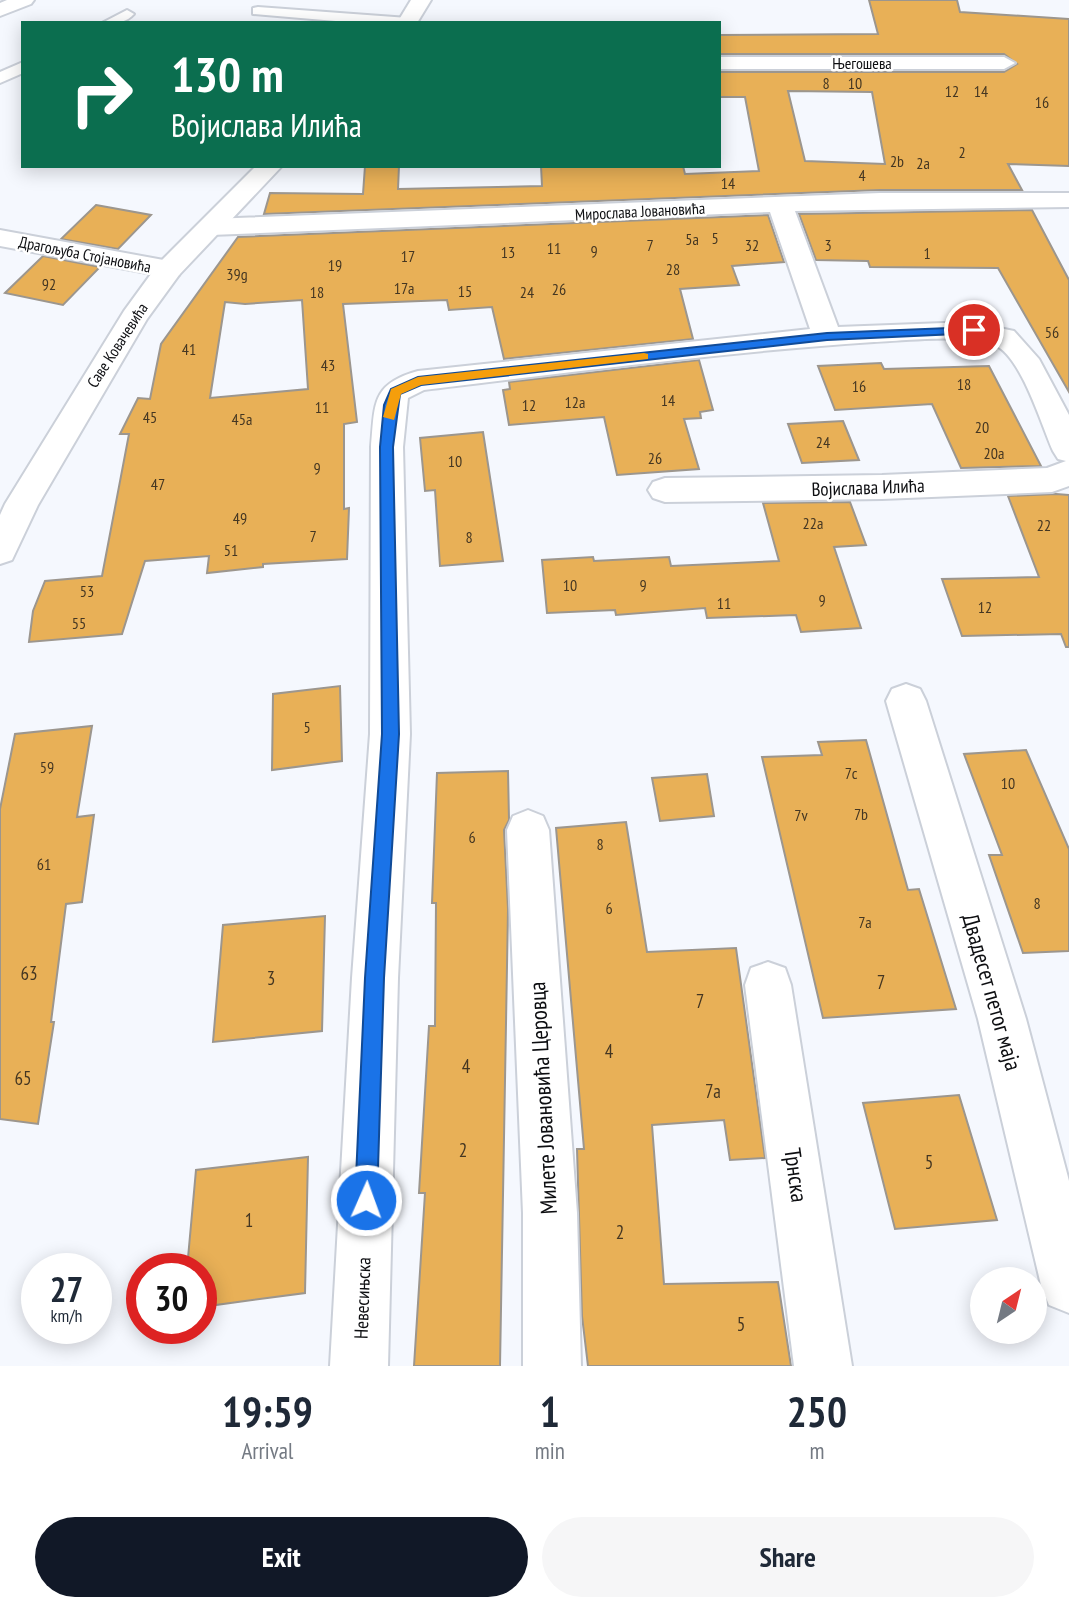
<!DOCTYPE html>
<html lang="en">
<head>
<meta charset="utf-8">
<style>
  body { margin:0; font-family:"PT Sans Narrow",sans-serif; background:#f6f6f7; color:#1f2937; height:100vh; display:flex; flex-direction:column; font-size:26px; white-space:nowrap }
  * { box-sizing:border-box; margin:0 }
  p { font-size:23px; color:#747a83 }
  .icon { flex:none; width:38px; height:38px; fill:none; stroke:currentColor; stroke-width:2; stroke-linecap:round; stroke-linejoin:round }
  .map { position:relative; height:1366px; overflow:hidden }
  .details { display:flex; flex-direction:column; background:#fff; flex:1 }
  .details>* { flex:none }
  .guide { position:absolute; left:21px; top:21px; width:700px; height:147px; border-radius:0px; box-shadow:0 4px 18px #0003; background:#0b6e4f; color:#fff; overflow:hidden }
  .needle { width:46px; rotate:35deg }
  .tools { position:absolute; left:970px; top:1267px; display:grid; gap:14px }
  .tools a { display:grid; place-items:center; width:77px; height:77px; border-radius:50%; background:#fff; box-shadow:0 4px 18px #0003; font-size:35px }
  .speed { position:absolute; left:21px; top:1253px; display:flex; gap:14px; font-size:35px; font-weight:700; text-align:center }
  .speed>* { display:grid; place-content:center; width:91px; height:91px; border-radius:50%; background:#fff; box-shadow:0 4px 18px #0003; line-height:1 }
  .speed small { font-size:18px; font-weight:400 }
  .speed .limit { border:10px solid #d22; background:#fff; color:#111 }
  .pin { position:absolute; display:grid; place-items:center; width:60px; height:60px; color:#fff; margin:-30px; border:4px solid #fff; border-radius:50%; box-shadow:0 2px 7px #0007 }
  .me { position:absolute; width:77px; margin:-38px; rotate:2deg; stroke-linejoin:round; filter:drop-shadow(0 0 5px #0008) }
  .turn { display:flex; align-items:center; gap:24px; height:147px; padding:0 35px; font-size:32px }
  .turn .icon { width:91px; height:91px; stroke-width:2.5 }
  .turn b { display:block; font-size:49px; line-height:60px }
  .eta { display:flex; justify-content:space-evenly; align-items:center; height:119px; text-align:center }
  .eta b { font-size:42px; font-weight:800; line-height:49px }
  .button { display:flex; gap:14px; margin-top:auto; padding:14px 35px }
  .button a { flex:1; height:80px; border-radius:42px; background:#111827; color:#fff; font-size:28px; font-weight:800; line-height:80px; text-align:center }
  .button a+a { background:#f6f6f7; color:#1f2937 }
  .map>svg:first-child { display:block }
</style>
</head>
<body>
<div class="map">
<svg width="1069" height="1366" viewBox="0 0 1069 1366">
  <rect width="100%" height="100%" fill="#f5f8fe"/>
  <g fill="#e8b057" stroke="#9c968e" stroke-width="2" fill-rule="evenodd">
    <path d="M869 0H957L960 12 1069 19V166L1008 164 1022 190H880L264 214 270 193 363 194 365 166H399L398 189 542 186 541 166H683L685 174 759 171 745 97H719V72H1004L1017 64 1004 54H719V35L878 34ZM788 91 872 92 885 164 805 161Z"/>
    <path d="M96 205 151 215 118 249 61 239Z"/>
    <path d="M1032 210 1069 280V392L998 268 870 267 868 261 816 260 799 214Z"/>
    <path d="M768 215 784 262 732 266 739 285 680 289 693 339 504 359 492 307 449 310 447 300 343 304 357 422 344 424V509L349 508 347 559 263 564V567L207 573 209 556 145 561 122 634 29 642 33 611 45 581 102 576 129 434H120L138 398 150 399 161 344 238 237ZM302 300 308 389 210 398 225 302 245 304Z"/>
    <path d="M43 256 100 267 63 305 5 293Z"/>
    <path d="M699 360 713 410 700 412 701 418 684 419 699 469 617 475 604 417 509 425 503 390 510 389 509 382Z"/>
    <path d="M881 363 884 369 989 366 1041 466 961 468 932 404 835 410 818 366Z"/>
    <path d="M843 421 859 460 802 463 788 424Z"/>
    <path d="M483 432 503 561 440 566 435 490 425 491 420 438Z"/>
    <path d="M1056 494 1069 495V647H1066L1061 634 962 636 942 579 1039 577 1008 496Z"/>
    <path d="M850 502 866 545 834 547 861 628 801 632 796 615 707 618 705 608 616 615 615 610 547 613 542 560 593 557 594 561 669 557 671 566 779 561 763 503Z"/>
    <path d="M340 686 342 761 272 770 273 694Z"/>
    <path d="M92 726 77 817 94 815 82 902 66 904 51 1022H54L38 1124 0 1119V809L15 734Z"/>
    <path d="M866 740 908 890 919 889 956 1009 823 1018 762 757 822 755 818 742Z"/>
    <path d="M1026 750 1069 849V951L1023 953 989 855H1002L964 754Z"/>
    <path d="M508 771 509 820 504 830 508 909 500 1366H414L425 1193H419L429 1026H435L436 903H432L437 773Z"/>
    <path d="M707 774 714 816 660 821 652 778Z"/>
    <path d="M626 822 647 952 736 948 765 1158 730 1160 724 1120 652 1125 664 1284 778 1282 791 1366H588L582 1316 577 1149H584L556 828Z"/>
    <path d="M325 916 322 1031 213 1042 223 925Z"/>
    <path d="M959 1095 997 1220 895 1229 863 1103Z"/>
    <path d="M308 1157 305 1293 201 1307V1269H187L196 1170Z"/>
  </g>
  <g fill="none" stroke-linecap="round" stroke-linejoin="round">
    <defs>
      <g id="service">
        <path d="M258 7 408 18 415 22 359 23 253 14V8Z"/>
        <path d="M127 10 134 14C125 24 114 23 102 23Z"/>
        <path d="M23 62V73L0 83V72Z"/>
      </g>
      <g id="minor">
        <path d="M7 0H34L31 4 0 16V3Z"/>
        <path d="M719 57H1004L1015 63 1004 69H719Z"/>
        <path d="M880 193H1069V207L795 211 838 327 970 322 1014 331 1039 359 1069 415V486L1052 492 882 499 665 502 653 498 648 490 653 482 665 478 882 475 1047 468 1066 461 1058 459 1053 451C1041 424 1022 358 995 345 973 333 900 341 874 342 723 352 574 372 424 390L408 398 403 447 410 734 398 978 388 1366H330L352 978 370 734 371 447C375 404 371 384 418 371L810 329 770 212 211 235 202 232 198 227 202 222 211 219Z"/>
        <path d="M0 230 169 261 179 263 182 269 179 275 169 277 0 246Z"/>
        <path d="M906 684 920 689 926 701 1026 1019 1069 1181V1313L1049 1305 1041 1285 978 1019 886 701 892 689Z"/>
        <path d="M528 810 543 816 549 830 577 1213 581 1366H523V1213L507 830 513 816Z"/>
        <path d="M768 962 785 968 791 985 852 1366H794L745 985 751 968Z"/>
      </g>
      <g id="tertiary">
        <path d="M411 0H431L417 23H397Z"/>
        <path d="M256 166H282L179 275 147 319 38 505 12 560 0 564V515L5 504 124 311 159 263Z"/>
      </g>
    </defs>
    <use href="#service" stroke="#cbd0d9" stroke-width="4"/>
    <use href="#minor" stroke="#cbd0d9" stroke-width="4"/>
    <use href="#tertiary" stroke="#cbd0d9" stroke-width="4"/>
    <use href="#service" fill="#fff" fill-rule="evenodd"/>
    <use href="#minor" fill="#fff" fill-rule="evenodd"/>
    <use href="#tertiary" fill="#fff" fill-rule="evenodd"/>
  </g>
  <path fill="#1a73e8" stroke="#114b97" stroke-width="2" d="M974 327 978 328V333L827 340 421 385 400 394 393 447 399 734 384 978 377 1200 374 1207 366 1211 358 1207 355 1200 365 978 382 734 380 447 384 405 391 389 418 377 827 333Z"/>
  <path fill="#f59e0b" d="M644 353 648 354V359L421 385 401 394 394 420 383 417 391 389 418 377Z"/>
  <g text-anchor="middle" stroke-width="5" stroke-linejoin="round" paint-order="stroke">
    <g font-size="16" fill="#0d0e11" stroke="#fff">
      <text x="862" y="69">Његошева</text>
      <text transform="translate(640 211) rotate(-3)" y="6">Мирослава Јовановића</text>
      <text transform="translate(85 254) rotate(11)" y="6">Драгољуба Стојановића</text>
      <text transform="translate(117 345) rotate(-57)" y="6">Саве Ковачевића</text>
    </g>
    <g font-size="16" fill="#443622">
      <text x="826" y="89">8</text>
      <text x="855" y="89">10</text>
      <text x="952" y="97">12</text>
      <text x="981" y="97">14</text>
      <text x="1042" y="108">16</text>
      <text x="962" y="158">2</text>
      <text x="897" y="167">2b</text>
      <text x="923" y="169">2a</text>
      <text x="862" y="181">4</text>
      <text x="728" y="189">14</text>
      <text x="715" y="244">5</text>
      <text x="692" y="245">5a</text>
      <text x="650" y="251">7</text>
      <text x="752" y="251">32</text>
      <text x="828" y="251">3</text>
      <text x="554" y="254">11</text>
      <text x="594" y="257">9</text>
      <text x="508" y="258">13</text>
      <text x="927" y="259">1</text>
      <text x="408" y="262">17</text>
      <text x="335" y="271">19</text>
      <text x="673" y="275">28</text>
      <text x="237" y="280">39g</text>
      <text x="49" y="290">92</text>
      <text x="404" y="294">17a</text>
      <text x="559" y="295">26</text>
      <text x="465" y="297">15</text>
      <text x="317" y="298">18</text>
      <text x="527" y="298">24</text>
      <text x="1052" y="338">56</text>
      <text x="189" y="355">41</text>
      <text x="328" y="371">43</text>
      <text x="964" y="390">18</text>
      <text x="859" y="392">16</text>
      <text x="668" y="406">14</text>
      <text x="575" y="408">12a</text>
      <text x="529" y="411">12</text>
      <text x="322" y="413">11</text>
      <text x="150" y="423">45</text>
      <text x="242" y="425">45a</text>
      <text x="982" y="433">20</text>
      <text x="823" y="448">24</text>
      <text x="994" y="459">20a</text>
      <text x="655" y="464">26</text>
      <text x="455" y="467">10</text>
      <text x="317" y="474">9</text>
      <text x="158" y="490">47</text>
      <text x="240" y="524">49</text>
      <text x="813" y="529">22a</text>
      <text x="1044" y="531">22</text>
      <text x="313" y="542">7</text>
      <text x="469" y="543">8</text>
      <text x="231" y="556">51</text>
      <text x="570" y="591">10</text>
      <text x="643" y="591">9</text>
      <text x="87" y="597">53</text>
      <text x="822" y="606">9</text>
      <text x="724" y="609">11</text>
      <text x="985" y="613">12</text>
      <text x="79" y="629">55</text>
      <text x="307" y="733">5</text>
      <text x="47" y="773">59</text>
      <text x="851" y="779">7c</text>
      <text x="1008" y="789">10</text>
      <text x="861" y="820">7b</text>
      <text x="801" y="821">7v</text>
      <text x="472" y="843">6</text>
      <text x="600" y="850">8</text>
      <text x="44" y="870">61</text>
      <text x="1037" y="909">8</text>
      <text x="609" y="914">6</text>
      <text x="865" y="928">7a</text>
    </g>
    <g font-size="19" fill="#0d0e11" stroke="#fff">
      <text transform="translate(868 487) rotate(-2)" y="7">Војислава Илића</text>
      <text transform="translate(362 1298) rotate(-88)" y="7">Невесињска</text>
    </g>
    <g font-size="19" fill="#443622">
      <text x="29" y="980">63</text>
      <text x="271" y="985">3</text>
      <text x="881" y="989">7</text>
      <text x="700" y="1008">7</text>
      <text x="609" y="1058">4</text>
      <text x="466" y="1073">4</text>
      <text x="23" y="1085">65</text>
      <text x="713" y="1098">7a</text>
      <text x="463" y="1157">2</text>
      <text x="929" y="1169">5</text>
      <text x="249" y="1227">1</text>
      <text x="620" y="1239">2</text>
      <text x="741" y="1331">5</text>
    </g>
    <g font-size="23" fill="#0d0e11" stroke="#fff">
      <text transform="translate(992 992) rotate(74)" y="8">Двадесет петог маја</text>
      <text transform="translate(543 1098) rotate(-93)" y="8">Милете Јовановића Церовца</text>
      <text transform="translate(796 1175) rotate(82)" y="8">Трнска</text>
    </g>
  </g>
</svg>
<div class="tools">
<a><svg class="needle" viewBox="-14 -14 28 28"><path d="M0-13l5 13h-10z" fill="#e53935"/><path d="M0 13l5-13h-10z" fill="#747a83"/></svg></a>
</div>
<div class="speed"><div>27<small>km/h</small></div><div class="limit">30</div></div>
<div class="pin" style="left:974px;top:330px;background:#d93025"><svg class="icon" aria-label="arrive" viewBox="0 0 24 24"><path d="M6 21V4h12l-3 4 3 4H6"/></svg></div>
<svg class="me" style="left:366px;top:1200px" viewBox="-20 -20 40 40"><circle r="17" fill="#1a73e8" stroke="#fff" stroke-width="3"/><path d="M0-11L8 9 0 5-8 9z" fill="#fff"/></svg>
<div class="guide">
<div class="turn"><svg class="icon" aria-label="right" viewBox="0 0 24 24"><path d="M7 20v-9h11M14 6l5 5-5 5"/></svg><div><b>130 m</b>Војислава Илића</div></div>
</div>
</div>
<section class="details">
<div class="eta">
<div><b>19:59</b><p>Arrival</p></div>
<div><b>1</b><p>min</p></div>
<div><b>250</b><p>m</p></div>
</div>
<div class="button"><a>Exit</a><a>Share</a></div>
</section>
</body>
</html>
